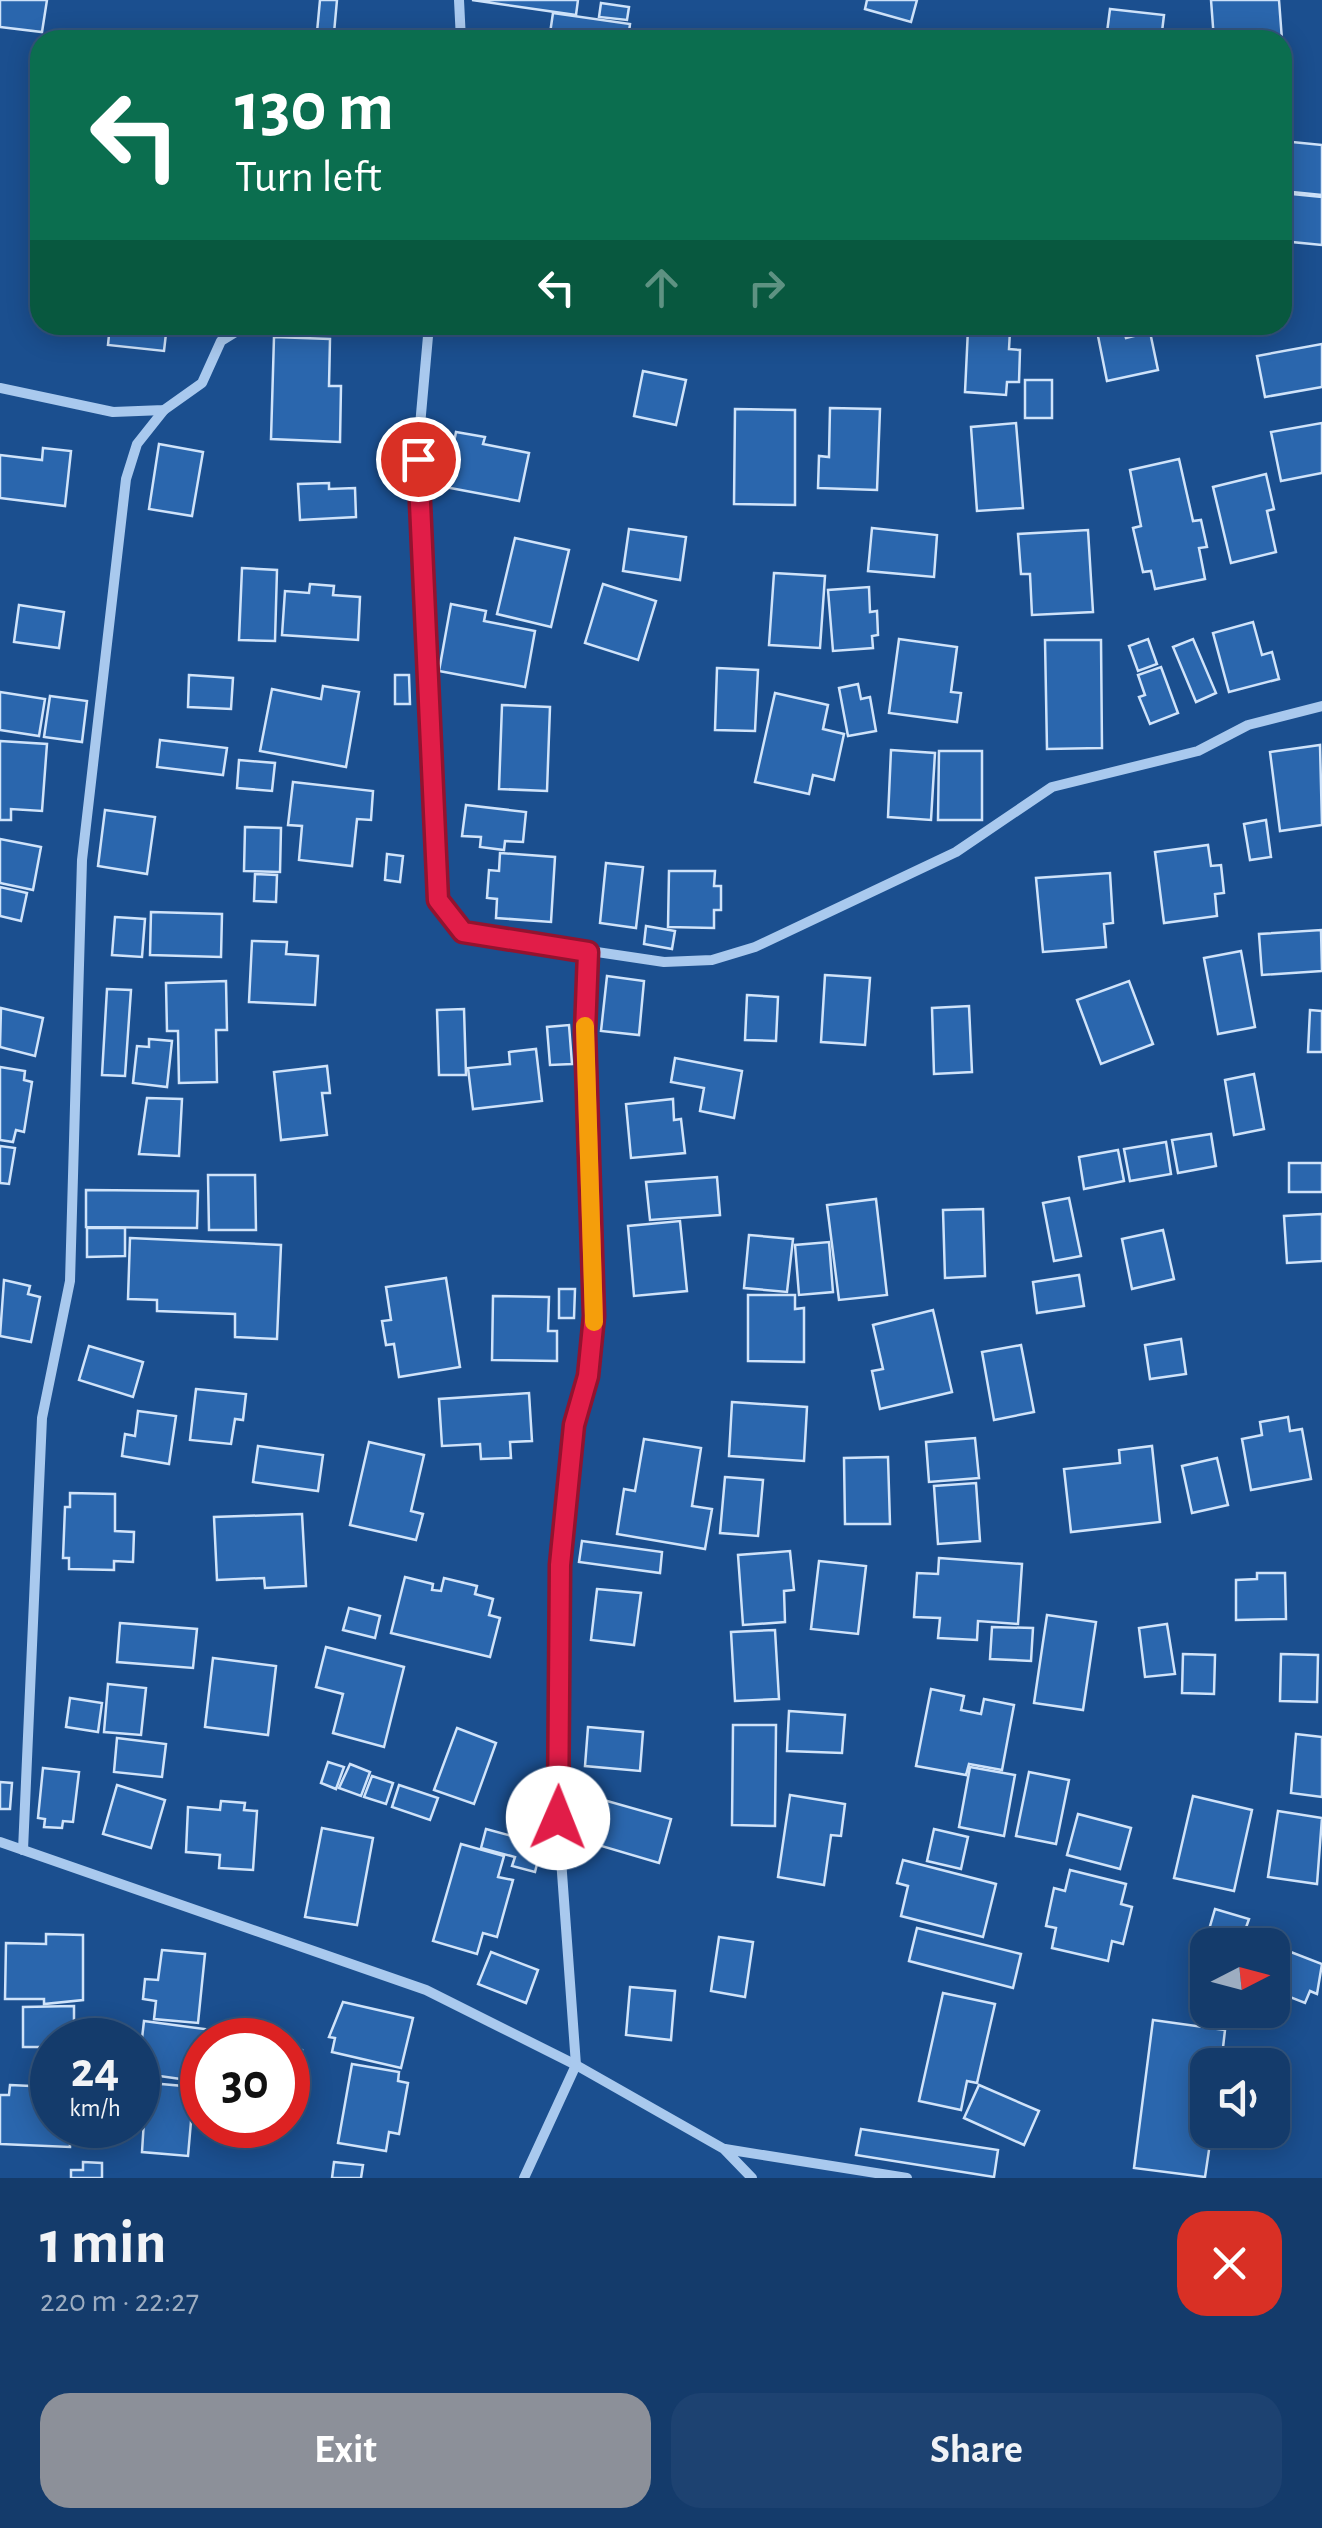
<!DOCTYPE html>
<html lang="en">
<head>
<meta charset="utf-8">
<style>
  body { margin:0; font-family:"Alegreya Sans",sans-serif; background:#1d4271; color:#f1f3f6; height:100vh; display:flex; flex-direction:column; font-size:38px; white-space:nowrap }
  * { box-sizing:border-box; margin:0 }
  p { font-size:32px; color:#9dadc1 }
  .icon { flex:none; width:55px; height:55px; fill:none; stroke:currentColor; stroke-width:2; stroke-linecap:round; stroke-linejoin:round }
  .map { position:relative; height:2178px; overflow:hidden }
  .sheet { display:flex; flex-direction:column; background:#143b6b; flex:1 }
  .sheet>* { flex:none }
  .banner { position:absolute; left:30px; top:30px; width:1262px; height:305px; border-radius:30px; box-shadow:0 5px 25px #0003,0 0 0 2px #33557e; background:#0b6e4f; color:#fff; overflow:hidden }
  .needle { width:65px; rotate:84deg }
  .fabs { position:absolute; left:1190px; top:1928px; display:grid; gap:20px }
  .fabs a { display:grid; place-items:center; width:100px; height:100px; border-radius:20px; background:#143b6b; box-shadow:0 5px 25px #0003,0 0 0 2px #33557e; font-size:50px }
  .speed { position:absolute; left:30px; top:2018px; display:flex; gap:20px; font-size:50px; font-weight:700; text-align:center }
  .speed>* { display:grid; place-content:center; width:130px; height:130px; border-radius:50%; background:#143b6b; box-shadow:0 5px 25px #0003,0 0 0 2px #33557e; line-height:1 }
  .speed small { font-size:25px; font-weight:400 }
  .speed .limit { border:15px solid #d22; background:#fff; color:#111 }
  .pin { position:absolute; display:grid; place-items:center; width:85px; height:85px; color:#fff; margin:-42px; border:5px solid #fff; border-radius:50%; box-shadow:0 2px 10px #0007 }
  .me { position:absolute; width:110px; margin:-55px; rotate:1deg; stroke-linejoin:round; filter:drop-shadow(0 0 8px #0008) }
  .turn { display:flex; align-items:center; gap:35px; height:210px; padding:0 40px; font-size:45px }
  .turn .icon { width:130px; height:130px; stroke-width:2.5 }
  .turn b { display:block; font-size:70px; line-height:85px }
  .lanes { display:flex; align-items:center; height:95px; padding:0 40px; background:#0003; justify-content:center; gap:50px; direction:ltr }
  .lanes .off { opacity:.35 }
  .round { display:grid; place-items:center; flex:none; width:105px; height:105px; border-radius:30px; background:#1d4271 }
  .head { display:flex; align-items:center; justify-content:space-between; height:170px; padding:0 40px }
  h1 { font-size:60px; font-weight:600; line-height:75px }
  .primary-button { display:flex; gap:20px; margin-top:auto; padding:20px 40px }
  .primary-button a { flex:1; height:115px; border-radius:30px; background:#8c9099; color:#fff; font-size:40px; font-weight:600; line-height:115px; text-align:center }
  .primary-button a+a { background:#1d4271; color:#f1f3f6 }
  .map>svg:first-child { display:block }
</style>
</head>
<body>
<div class="map">
<svg width="1322" height="2178" viewBox="0 0 1322 2178">
  <rect width="100%" height="100%" fill="#1b4f8f"/>
  <g fill="#2a66ad" stroke="#cfe3fa" stroke-width="2.5">
    <path d="M0 0H47L42 32 0 27Z"/>
    <path d="M320 0H337L334 33 317 32Z"/>
    <path d="M472 0H578L576 15Z"/>
    <path d="M867 0H917L911 22 865 9Z"/>
    <path d="M1211 0H1279L1282 40H1214Z"/>
    <path d="M601 3 629 7 627 20 599 17Z"/>
    <path d="M1110 9 1164 15 1161 40H1106Z"/>
    <path d="M553 13 630 24 628 40H549Z"/>
    <path d="M1282 141 1322 145V195L1282 191Z"/>
    <path d="M1282 193 1322 197V245L1282 241Z"/>
    <path d="M110 325H167L164 351 108 345Z"/>
    <path d="M968 329 1010 331 1009 349 1020 350 1019 382H1007L1006 395 965 392Z"/>
    <path d="M1124 331 1126 338 1150 332 1158 370 1107 381 1098 336Z"/>
    <path d="M274 337 330 339 329 386H341L340 442 271 439Z"/>
    <path d="M1322 344V387L1265 397 1257 356Z"/>
    <path d="M643 371 686 380 676 425 634 416Z"/>
    <rect x="1025" y="380" width="27" height="38"/>
    <path d="M830 408 880 409 877 490 818 488 819 456 829 457Z"/>
    <path d="M735 409 795 410V505L734 504Z"/>
    <path d="M1016 423 1023 508 977 511 971 427Z"/>
    <path d="M1322 423V473L1281 481 1271 432Z"/>
    <path d="M456 432 485 437 483 444 529 453 519 501 445 487Z"/>
    <path d="M159 444 203 452 192 516 149 509Z"/>
    <path d="M43 448 71 451 65 506 0 498V455L42 460Z"/>
    <path d="M1179 459 1193 521 1201 520 1207 547 1199 548 1205 579 1155 589 1151 571 1143 572 1133 528 1141 526 1130 470Z"/>
    <path d="M1266 474 1274 509 1267 511 1276 552 1231 563 1213 487Z"/>
    <path d="M329 483V489L355 488 356 517 300 520 298 484Z"/>
    <path d="M872 528 937 535 934 577 868 571Z"/>
    <path d="M629 529 686 537 680 580 623 571Z"/>
    <path d="M1088 530 1093 612 1032 615 1030 574H1021L1018 534Z"/>
    <path d="M515 538 569 550 551 627 497 614Z"/>
    <path d="M242 568 277 570 275 641 239 640Z"/>
    <path d="M774 573 825 576 820 648 769 645Z"/>
    <path d="M310 584 334 586 333 595 360 597 358 640 282 635 285 591 309 593Z"/>
    <path d="M603 584 656 601 638 660 585 643Z"/>
    <path d="M869 587 870 612 877 611 878 635 872 636 873 648 833 651 828 590Z"/>
    <path d="M451 604 486 611 484 621 535 631 525 687 439 671Z"/>
    <path d="M19 605 64 612 59 648 14 642Z"/>
    <path d="M1253 622 1262 655 1272 652 1279 679 1229 692 1213 633Z"/>
    <path d="M899 639 957 647 951 692 961 693 957 722 889 713Z"/>
    <path d="M1148 639 1157 664 1138 671 1129 646Z"/>
    <path d="M1193 639 1216 693 1196 702 1173 647Z"/>
    <path d="M1045 640H1101L1102 748 1047 749Z"/>
    <path d="M1161 667 1178 713 1150 724 1139 697 1145 695 1138 675Z"/>
    <path d="M717 668 758 670 755 731 715 730Z"/>
    <path d="M189 675 233 678 231 709 188 707Z"/>
    <path d="M395 675H409L410 704H395Z"/>
    <path d="M858 684 861 699 870 697 876 731 848 736 839 688Z"/>
    <path d="M323 686 359 692 346 767 260 751 272 689 321 699Z"/>
    <path d="M0 692 45 699 39 736 0 730Z"/>
    <path d="M775 693 828 705 823 729 844 734 834 780 813 775 809 794 755 782Z"/>
    <path d="M50 696 87 701 82 742 44 737Z"/>
    <path d="M502 705 550 707 547 791 499 789Z"/>
    <path d="M160 740 227 748 223 775 157 767Z"/>
    <path d="M0 741 47 744 42 811 11 809V820H0Z"/>
    <path d="M1320 745 1322 825 1280 831 1270 752Z"/>
    <path d="M891 750 935 753 931 820 888 817Z"/>
    <path d="M939 751H982V820H938Z"/>
    <path d="M239 760 275 763 272 791 237 788Z"/>
    <path d="M293 782 373 791 371 820 357 819 352 866 299 860 302 826 288 825Z"/>
    <path d="M466 805 526 812 523 842 505 841 504 850 480 847 481 837 462 836Z"/>
    <path d="M105 810 155 817 147 874 98 866Z"/>
    <path d="M1266 820 1271 857 1250 860 1244 824Z"/>
    <path d="M245 827 281 828 280 872 244 871Z"/>
    <path d="M0 839 41 847 33 890 0 883Z"/>
    <path d="M1208 845 1211 866 1221 865 1224 893 1215 894 1217 916 1164 923 1155 852Z"/>
    <path d="M500 853 555 857 551 922 496 918 497 899 487 898 489 870 499 871Z"/>
    <path d="M387 854 403 856 400 882 385 880Z"/>
    <path d="M606 863 643 867 636 928 600 923Z"/>
    <path d="M669 871H715L714 886H721V910H714V928L668 927Z"/>
    <path d="M1110 873 1113 923 1104 924 1106 947 1043 952 1036 878Z"/>
    <path d="M255 874 277 875 276 902 254 901Z"/>
    <path d="M0 887 27 893 21 921 0 916Z"/>
    <path d="M151 912 222 914 221 957 150 955Z"/>
    <path d="M115 917 145 919 142 957 112 955Z"/>
    <path d="M646 926 675 931 672 949 644 944Z"/>
    <path d="M1321 930 1322 971 1262 975 1259 934Z"/>
    <path d="M252 941 287 942 286 954 318 956 315 1005 249 1002Z"/>
    <path d="M1241 951 1255 1027 1218 1034 1204 958Z"/>
    <path d="M825 975 870 978 865 1045 821 1042Z"/>
    <path d="M607 976 644 981 639 1035 601 1031Z"/>
    <path d="M226 981 227 1030H216L217 1082 179 1083 178 1031H167L166 983Z"/>
    <path d="M1129 981 1153 1044 1101 1064 1077 1000Z"/>
    <path d="M107 989 131 990 125 1076 102 1075Z"/>
    <path d="M747 995 778 997 776 1041 745 1040Z"/>
    <path d="M969 1006 972 1072 934 1074 932 1008Z"/>
    <path d="M1 1008 43 1018 35 1056 0 1047Z"/>
    <path d="M464 1009 466 1075H439L437 1010Z"/>
    <path d="M1310 1010 1322 1011V1052H1308Z"/>
    <path d="M569 1025 572 1064 550 1065 547 1027Z"/>
    <path d="M149 1039 172 1041 167 1087 133 1083 137 1046 149 1047Z"/>
    <path d="M536 1049 542 1101 473 1109 468 1068 510 1064 509 1052Z"/>
    <path d="M675 1058 742 1071 734 1118 700 1111 704 1088 671 1082Z"/>
    <path d="M327 1066 330 1093H322L327 1135 281 1140 274 1072Z"/>
    <path d="M0 1067 25 1071 24 1080 32 1082 24 1132 16 1130 13 1142 0 1140Z"/>
    <path d="M1254 1074 1264 1129 1234 1135 1225 1080Z"/>
    <path d="M147 1098 182 1099 179 1156 139 1154Z"/>
    <path d="M673 1099 674 1120 681 1119 685 1153 631 1158 626 1104Z"/>
    <path d="M1211 1134 1216 1166 1178 1173 1172 1140Z"/>
    <path d="M1166 1142 1171 1174 1130 1181 1124 1149Z"/>
    <path d="M0 1146 15 1148 9 1184 0 1183Z"/>
    <path d="M1118 1150 1124 1181 1084 1189 1079 1157Z"/>
    <rect x="1289" y="1163" width="33" height="29"/>
    <path d="M208 1175H255L256 1230H209Z"/>
    <path d="M717 1177 720 1215 650 1220 646 1182Z"/>
    <path d="M86 1190 198 1191 197 1228 86 1227Z"/>
    <path d="M1069 1198 1081 1256 1054 1261 1043 1203Z"/>
    <path d="M876 1199 887 1295 839 1300 827 1205Z"/>
    <path d="M983 1209 985 1276 945 1278 943 1210Z"/>
    <path d="M1322 1214V1261L1287 1263 1284 1216Z"/>
    <path d="M680 1221 687 1291 634 1296 628 1226Z"/>
    <path d="M87 1228H125V1256L87 1257Z"/>
    <path d="M1163 1230 1174 1279 1132 1289 1122 1239Z"/>
    <path d="M749 1235 793 1239 787 1292 744 1288Z"/>
    <path d="M130 1238 281 1245 277 1339 235 1337V1314L157 1311V1300L128 1299Z"/>
    <path d="M829 1242 833 1292 799 1295 795 1245Z"/>
    <path d="M1079 1275 1084 1306 1037 1313 1033 1282Z"/>
    <path d="M446 1278 460 1367 399 1377 394 1344 386 1345 382 1321 391 1320 386 1287Z"/>
    <path d="M4 1280 30 1286 28 1294 40 1297 31 1342 0 1336Z"/>
    <path d="M559 1289H575L574 1318H559Z"/>
    <path d="M748 1295H795V1309L804 1308V1362L748 1361Z"/>
    <path d="M493 1296 549 1297 548 1331H557V1361L492 1360Z"/>
    <path d="M933 1310 952 1392 880 1409 872 1371 883 1369 873 1325Z"/>
    <path d="M1181 1339 1186 1374 1150 1379 1145 1345Z"/>
    <path d="M1021 1345 1034 1412 994 1420 982 1352Z"/>
    <path d="M89 1346 143 1362 133 1397 79 1380Z"/>
    <path d="M196 1389 246 1394 243 1420 235 1419 231 1444 190 1440Z"/>
    <path d="M529 1393 532 1441 510 1442 511 1458 481 1459 480 1444 442 1446 439 1399Z"/>
    <path d="M732 1402 807 1407 804 1461 729 1456Z"/>
    <path d="M138 1411 176 1416 169 1464 122 1456 125 1434 135 1436Z"/>
    <path d="M1288 1417 1290 1431 1302 1429 1311 1479 1251 1490 1242 1439 1262 1435 1260 1422Z"/>
    <path d="M975 1438 979 1478 929 1482 926 1442Z"/>
    <path d="M644 1439 701 1448 692 1506 712 1509 705 1549 617 1534 624 1489 635 1491Z"/>
    <path d="M369 1442 424 1455 411 1511 423 1514 416 1540 350 1525Z"/>
    <path d="M258 1446 323 1455 318 1491 253 1482Z"/>
    <path d="M1152 1446 1160 1522 1071 1532 1064 1469 1120 1463 1119 1450Z"/>
    <path d="M888 1457 890 1524H845L844 1458Z"/>
    <path d="M1217 1458 1228 1505 1192 1513 1182 1466Z"/>
    <path d="M725 1477 763 1480 758 1536 720 1533Z"/>
    <path d="M976 1483 980 1541 938 1544 934 1486Z"/>
    <path d="M70 1493 115 1494V1531L134 1532 133 1562 114 1561V1570L69 1569V1558H63L65 1507H70Z"/>
    <path d="M302 1514 306 1586 265 1588 264 1578 217 1580 214 1517Z"/>
    <path d="M582 1541 662 1552 660 1573 579 1562Z"/>
    <path d="M790 1551 794 1590 784 1591 785 1622 743 1625 738 1555Z"/>
    <path d="M939 1558 1022 1564 1018 1624 978 1621 977 1640 938 1638 940 1618 914 1617 917 1573 938 1574Z"/>
    <path d="M819 1561 866 1566 858 1634 811 1629Z"/>
    <path d="M1257 1573H1285L1286 1619 1236 1620V1580L1257 1579Z"/>
    <path d="M405 1577 433 1584 432 1590 441 1591 444 1578 477 1586 475 1594 493 1599 489 1615 500 1618 490 1657 391 1633Z"/>
    <path d="M597 1589 641 1593 634 1645 591 1640Z"/>
    <path d="M349 1608 380 1616 375 1638 343 1630Z"/>
    <path d="M1047 1615 1096 1622 1083 1710 1034 1703Z"/>
    <path d="M120 1623 197 1629 193 1668 117 1662Z"/>
    <path d="M1167 1624 1175 1674 1145 1677 1139 1628Z"/>
    <path d="M992 1627 1033 1628 1031 1661 990 1659Z"/>
    <path d="M775 1630 779 1699 735 1701 731 1632Z"/>
    <path d="M326 1647 404 1667 384 1747 333 1733 343 1694 316 1687Z"/>
    <path d="M1183 1654 1215 1655 1214 1694 1182 1693Z"/>
    <path d="M1281 1654 1318 1655 1317 1702 1280 1701Z"/>
    <path d="M213 1658 276 1666 268 1735 205 1727Z"/>
    <path d="M108 1684 146 1688 141 1735 104 1732Z"/>
    <path d="M931 1689 964 1696 961 1710 981 1714 984 1699 1014 1705 1002 1770 969 1764 966 1775 916 1766Z"/>
    <path d="M70 1698 102 1703 98 1732 66 1727Z"/>
    <path d="M789 1711 845 1715 842 1753 787 1751Z"/>
    <path d="M733 1725H776L775 1826 732 1825Z"/>
    <path d="M588 1727 643 1732 640 1771 585 1766Z"/>
    <path d="M457 1728 496 1743 474 1804 434 1790Z"/>
    <path d="M1296 1734 1322 1737V1797L1291 1793Z"/>
    <path d="M117 1738 166 1744 162 1777 114 1772Z"/>
    <path d="M328 1762 344 1767 336 1789 321 1783Z"/>
    <path d="M350 1764 370 1772 361 1796 339 1788Z"/>
    <path d="M970 1767 1015 1775 1004 1836 959 1827Z"/>
    <path d="M43 1768 79 1772 73 1822 63 1821 62 1828 44 1827 45 1819 38 1818Z"/>
    <path d="M1029 1772 1069 1780 1056 1844 1016 1836Z"/>
    <path d="M372 1776 393 1783 386 1804 364 1797Z"/>
    <path d="M0 1782 12 1783 10 1809H0Z"/>
    <path d="M117 1785 165 1800 151 1848 103 1834Z"/>
    <path d="M399 1785 438 1798 430 1820 392 1807Z"/>
    <path d="M790 1795 845 1804 841 1836 831 1835 824 1885 778 1877Z"/>
    <path d="M1193 1796 1252 1810 1234 1891 1174 1878Z"/>
    <path d="M593 1797 671 1819 659 1863 581 1840Z"/>
    <path d="M221 1801 245 1803 244 1810 257 1811 253 1870 219 1868 220 1855 186 1852 188 1807 220 1810Z"/>
    <path d="M1278 1811 1322 1818 1317 1884 1268 1877Z"/>
    <path d="M1078 1814 1131 1828 1120 1869 1067 1855Z"/>
    <path d="M322 1828 373 1838 357 1925 305 1917Z"/>
    <path d="M486 1829 542 1844 535 1872 512 1866 515 1857 481 1848Z"/>
    <path d="M934 1829 968 1837 961 1869 927 1861Z"/>
    <path d="M461 1844 504 1856 498 1877 513 1880 497 1937 483 1933 477 1954 433 1941Z"/>
    <path d="M903 1860 996 1884 983 1937 901 1916 908 1886 897 1883Z"/>
    <path d="M1070 1870 1126 1884 1121 1904 1132 1907 1123 1944 1112 1941 1108 1961 1052 1948 1056 1928 1046 1926 1054 1888 1065 1891Z"/>
    <path d="M1215 1909 1249 1919 1242 1939 1251 1942 1208 1945V1967L1199 1964Z"/>
    <path d="M917 1928 1021 1954 1013 1988 909 1961Z"/>
    <path d="M46 1934 83 1935V2000L44 2004V1999H5L6 1943 46 1944Z"/>
    <path d="M719 1937 753 1942 745 1997 711 1991Z"/>
    <path d="M1283 1949 1322 1964 1317 1994 1310 1991 1305 2003 1272 1990Z"/>
    <path d="M162 1950 205 1954 198 2023 154 2019 156 2001 143 1999 145 1979 158 1980Z"/>
    <path d="M491 1952 538 1970 526 2003 478 1984Z"/>
    <path d="M630 1987 675 1991 671 2040 626 2035Z"/>
    <path d="M943 1993 995 2004 977 2083 967 2081 961 2110 919 2101Z"/>
    <path d="M343 2002 413 2018 401 2068 332 2052 335 2038 329 2037Z"/>
    <path d="M74 2006V2040H52V2047H23V2007Z"/>
    <path d="M1153 2020 1225 2030 1221 2065H1208V2130H1212L1205 2177 1134 2168Z"/>
    <path d="M144 2021 227 2032 225 2040H202V2082L138 2073Z"/>
    <path d="M288 2048 302 2050 296 2112 288 2111Z"/>
    <path d="M352 2064 399 2072 398 2081 408 2083 399 2134 389 2132 386 2151 338 2143Z"/>
    <path d="M150 2083 194 2087 188 2156 142 2152 144 2120H138V2099L148 2100Z"/>
    <path d="M10 2085 52 2087V2125H70V2147L0 2144V2095H9Z"/>
    <path d="M979 2085 1039 2111 1024 2145 964 2118Z"/>
    <path d="M861 2129 998 2150 994 2177 856 2155Z"/>
    <path d="M83 2162 102 2163V2178H71V2170H83Z"/>
    <path d="M334 2162 363 2165 361 2178H332Z"/>
  </g>
  <g fill="none" stroke-linecap="round" stroke-linejoin="round">
    <g stroke="#a9c9ee" stroke-width="10">
      <path d="M459 0 461 40"/>
      <path d="M429 325 417 459 437 900 463 932 664 962 712 960 755 947 956 852 1052 787 1198 751 1248 725 1322 706"/>
      <path d="M0 388 113 412 164 410 202 383 221 341 247 325"/>
      <path d="M0 1842 426 1990 576 2065 724 2149 752 2178"/>
      <path d="M23 1850 42 1418 70 1281 82 860 126 479 137 444 164 410"/>
      <path d="M725 2149 907 2178"/>
      <path d="M524 2178 576 2065 558 1818 560 1565 574 1425 588 1376 595 1316 585 1032 588 953"/>
    </g>
  </g>
  <g fill="none" stroke-linecap="round" stroke-linejoin="round">
    <defs>
      <path id="route" d="M418 459 438 900 463 932 588 952 585 1032 594 1316 588 1376 574 1425 560 1565 558 1818"/>
    </defs>
    <use href="#route" stroke="#92132f" stroke-width="25"/>
    <use href="#route" stroke="#e11d48" stroke-width="18"/>
    <path stroke="#f59e0b" stroke-width="18" d="M585 1026 594 1322"/>
  </g>
</svg>
<div class="fabs">
<a><svg class="needle" viewBox="-14 -14 28 28"><path d="M0-13l5 13h-10z" fill="#e53935"/><path d="M0 13l5-13h-10z" fill="#9dadc1"/></svg></a>
<a><svg class="icon" aria-label="sound" viewBox="0 0 24 24"><path d="M4 9h4l5-4v14l-5-4H4zM17 9q2 3 0 6"/></svg></a>
</div>
<div class="speed"><div>24<small>km/h</small></div><div class="limit">30</div></div>
<div class="pin" style="left:418px;top:459px;background:#d93025"><svg class="icon" aria-label="arrive" viewBox="0 0 24 24"><path d="M6 21V4h12l-3 4 3 4H6"/></svg></div>
<svg class="me" style="left:558px;top:1818px" viewBox="-20 -20 40 40"><circle r="19" fill="#fff"/><path d="M0-13L10 11 0 6-10 11z" fill="#e11d48"/></svg>
<div class="banner">
<div class="turn"><svg class="icon" aria-label="left" viewBox="0 0 24 24"><path d="M17 20v-9H6M10 6l-5 5 5 5"/></svg><div><b>130 m</b>Turn left</div></div>
<div class="lanes"><svg class="icon" aria-label="left" viewBox="0 0 24 24"><path d="M17 20v-9H6M10 6l-5 5 5 5"/></svg><svg class="icon off" aria-label="ahead" viewBox="0 0 24 24"><path d="M12 20V5M6 11l6-6 6 6"/></svg><svg class="icon off" aria-label="right" viewBox="0 0 24 24"><path d="M7 20v-9h11M14 6l5 5-5 5"/></svg></div>
</div>
</div>
<section class="sheet">
<div class="head"><div><h1>1 min</h1><p>220 m · 22:27</p></div><a class="round" style="background:#d93025;color:#fff"><svg class="icon" aria-label="close" viewBox="0 0 24 24"><path d="M6 6l12 12M18 6L6 18"/></svg></a></div>
<div class="primary-button"><a>Exit</a><a>Share</a></div>
</section>
</body>
</html>
